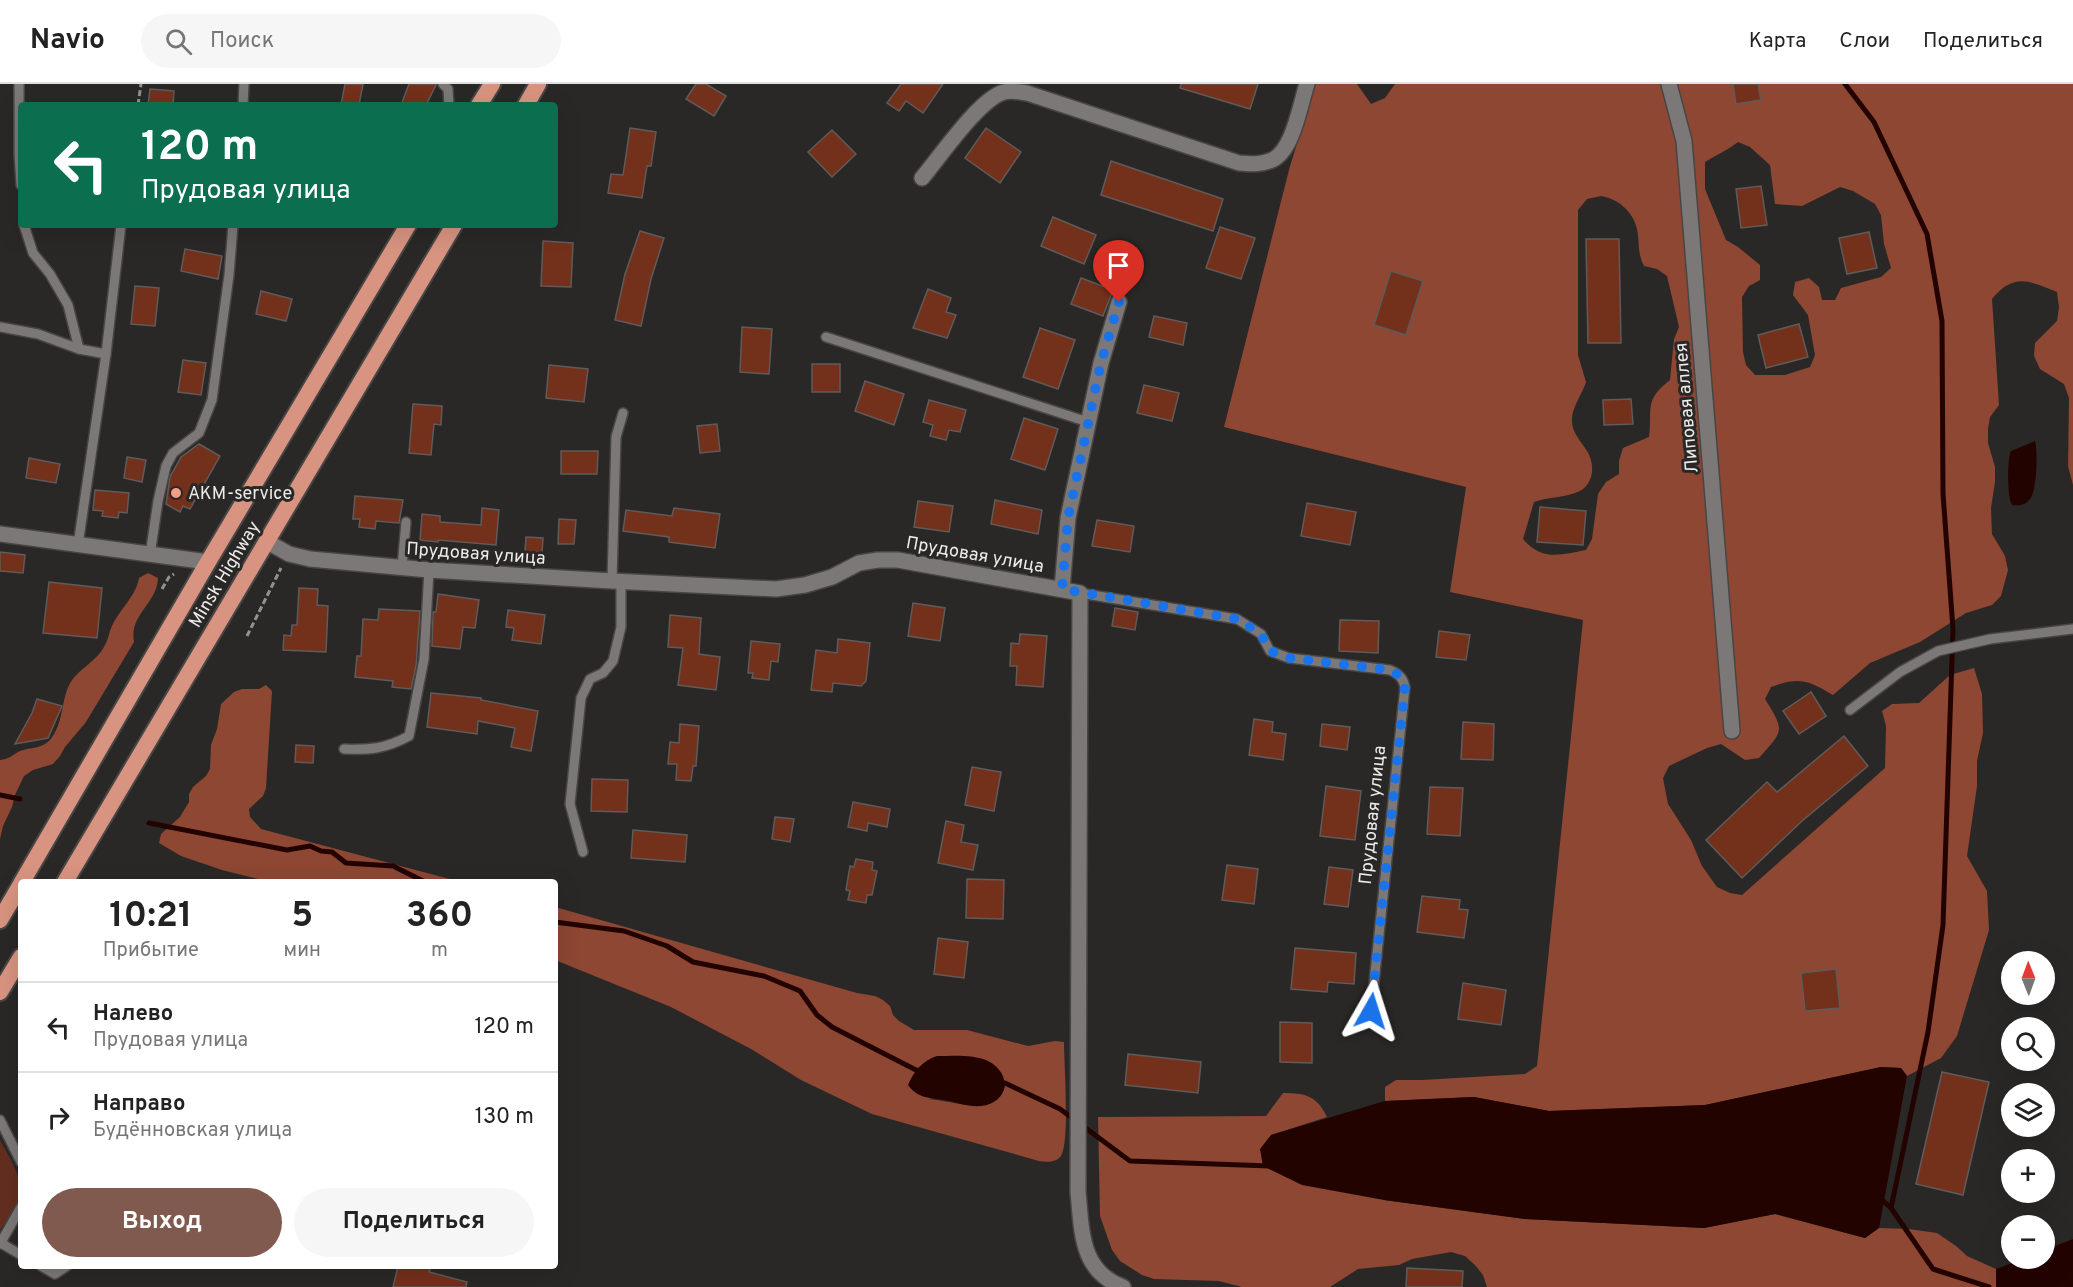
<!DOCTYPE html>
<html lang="ru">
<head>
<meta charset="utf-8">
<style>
  body { margin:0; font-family:Overpass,sans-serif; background:#f6f6f6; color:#222; height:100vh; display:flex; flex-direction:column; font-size:22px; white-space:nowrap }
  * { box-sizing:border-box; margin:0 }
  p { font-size:20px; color:#767676 }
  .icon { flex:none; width:33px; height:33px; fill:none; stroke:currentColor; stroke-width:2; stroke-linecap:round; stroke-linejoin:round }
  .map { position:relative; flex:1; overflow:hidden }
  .panel { position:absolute; left:18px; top:795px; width:540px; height:390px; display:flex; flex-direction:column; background:#fff; border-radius:6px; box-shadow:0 6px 24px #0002 }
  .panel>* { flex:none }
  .guide { position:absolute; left:18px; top:18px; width:540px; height:126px; border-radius:6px; box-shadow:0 6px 24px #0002; background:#0b6e4f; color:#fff; overflow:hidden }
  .needle { width:39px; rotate:359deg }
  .controls { position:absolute; left:2001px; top:867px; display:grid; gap:12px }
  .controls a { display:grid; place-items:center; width:54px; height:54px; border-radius:50%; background:#fff; box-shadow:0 6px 24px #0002; font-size:30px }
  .pin { position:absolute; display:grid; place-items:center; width:51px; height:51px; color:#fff; margin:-62px -26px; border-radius:50% 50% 50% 0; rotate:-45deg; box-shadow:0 0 6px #0007 }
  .pin .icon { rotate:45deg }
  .me { position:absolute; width:66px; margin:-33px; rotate:6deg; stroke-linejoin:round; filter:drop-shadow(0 0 4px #0008) }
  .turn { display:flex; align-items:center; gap:21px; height:126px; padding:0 24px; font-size:27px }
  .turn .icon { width:78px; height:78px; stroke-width:2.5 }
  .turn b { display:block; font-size:42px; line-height:51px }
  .eta { display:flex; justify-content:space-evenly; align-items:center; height:102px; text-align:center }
  .eta b { font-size:36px; font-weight:700; line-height:42px }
  .cta { display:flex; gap:12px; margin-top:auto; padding:12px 24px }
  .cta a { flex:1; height:69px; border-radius:36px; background:#805a4f; color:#fff; font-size:24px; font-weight:700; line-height:69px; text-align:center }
  .cta a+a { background:#f6f6f6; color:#222 }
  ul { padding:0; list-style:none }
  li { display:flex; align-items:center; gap:18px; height:90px; padding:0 24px; border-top:2px solid #e0e0e0 }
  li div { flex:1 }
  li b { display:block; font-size:22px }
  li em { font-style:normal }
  header { display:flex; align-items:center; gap:36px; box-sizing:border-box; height:84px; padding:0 30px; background:#fff; border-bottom:2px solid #e0e0e0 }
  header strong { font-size:28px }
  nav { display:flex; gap:33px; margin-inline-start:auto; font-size:21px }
  .search { width:420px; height:54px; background:#f6f6f6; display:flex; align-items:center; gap:15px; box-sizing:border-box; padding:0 21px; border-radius:33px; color:#767676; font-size:22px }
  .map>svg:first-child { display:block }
</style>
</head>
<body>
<header>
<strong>Navio</strong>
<div class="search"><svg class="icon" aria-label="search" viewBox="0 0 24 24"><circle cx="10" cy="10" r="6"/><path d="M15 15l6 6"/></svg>Поиск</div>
<nav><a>Карта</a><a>Слои</a><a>Поделиться</a></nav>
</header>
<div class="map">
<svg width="2073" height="1203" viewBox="0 0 2073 1203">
  <rect width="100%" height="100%" fill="#2a2827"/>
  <path fill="#632e1f" d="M0 1056C9 1073 27 1099 18 1118 13 1128 6 1137 0 1146Z"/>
  <g fill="#8d4733" fill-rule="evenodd">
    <path d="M1316 0H1357L1371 20 1385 14 1395 0H2073V401L2068 382 2069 314 2064 300 2040 285 2034 272 2035 259 2057 237 2059 223 2057 208C2030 197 2014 188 1992 215L1999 321 1990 333 1988 345V359L1995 383V398L1991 424 1992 450 2005 472 2008 486 2001 512 1992 521 1966 529 1920 558 1870 579 1833 611C1809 597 1800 592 1771 603L1765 615C1785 647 1784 646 1759 674L1745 676 1721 660 1707 664 1669 682 1663 694 1668 720 1691 756 1702 782 1717 803 1730 809 1742 811 1885 684 1886 642 1882 627 1892 620 1919 619 1950 591 1974 584 1982 610 1983 649 1977 677V702L1967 772 1987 807 1989 846 1957 952 1941 974 1907 992 1901 984 1881 983 1705 1021 1549 1027 1474 1013 1385 1017V1003L1396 996H1422L1525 990 1537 982 1583 536 1450 508 1466 403 1224 343 1290 82ZM1738 58 1750 63 1770 81 1775 120 1802 122 1840 103 1853 107 1875 120 1881 131 1884 160 1891 184 1881 193 1841 204 1835 216H1822L1819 203 1809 194 1795 198 1793 211 1808 231 1815 271 1810 283 1785 291H1755L1746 281 1743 268 1742 213 1749 202 1760 196V181L1738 163 1726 156 1705 105V78C1716 71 1728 66 1738 58ZM1601 112C1618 115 1633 127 1637 145 1640 160 1637 168 1644 182L1657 185 1667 192 1679 243 1674 255 1670 296C1643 317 1653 324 1649 353L1623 364 1619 377V390L1606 398 1598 410 1592 455 1586 466C1560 471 1542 477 1523 455L1534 418C1547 413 1562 414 1575 409 1594 403 1596 381 1587 367 1582 359 1572 348 1572 338 1571 324 1582 311 1586 298L1578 271V126L1587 115Z"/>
    <path d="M148 489 158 494C157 520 129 530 134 558L86 638 65 663 60 672 53 680 33 686 24 692 15 711 12 723 3 742 0 755V676C10 675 12 671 20 667 31 663 41 665 50 656 65 638 60 614 72 596 81 584 97 576 104 563 108 557 109 548 112 542 120 525 136 512 139 494Z"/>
    <path d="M266 601 272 607 266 704 263 712 249 725 250 733 261 745 461 798H270L222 786 181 772 159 759 161 750 180 733 189 718V710L193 703 206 692 210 685 211 661 217 645 221 620 234 608 242 605H259Z"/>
    <path d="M555 823 857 909 875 912 883 916 890 922 893 931 899 937 914 946H967L1028 962 1055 957 1064 958C1064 979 1070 1058 1061 1072 1056 1079 1046 1078 1039 1077L872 1030 801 996 751 965 671 923 555 876ZM1006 999C998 1036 952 1016 928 1015Z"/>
    <path d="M1283 1009C1306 1009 1317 1012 1327 1033L1271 1051 1384 1116 1525 1135 1704 1144 1775 1130 1865 1154 1879 1144 1909 1145 1937 1149 1956 1162 1967 1172 1996 1185V1203H1487L1483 1191 1475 1181 1465 1172 1451 1168 1412 1175 1399 1181 1358 1185 1330 1203H1242L1219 1197 1154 1195 1142 1191 1120 1177 1112 1166 1100 1132 1098 1033 1266 1032Z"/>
  </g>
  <g fill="#230300">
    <path d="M2035 357C2038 367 2037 407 2030 415 2026 421 2019 422 2012 421 2007 413 2007 376 2011 367Z"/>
    <path d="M937 972C953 972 973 970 988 977 1013 990 1009 1019 981 1022 967 1023 957 1018 944 1016 929 1013 918 1015 908 1001 914 987 922 977 937 972Z"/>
    <path d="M1881 983 1901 984 1907 992 1879 1144 1865 1154 1775 1130 1704 1144 1525 1135 1384 1116 1302 1101 1263 1082 1260 1065 1271 1051 1385 1017 1474 1013 1549 1027 1705 1021Z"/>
    <path d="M2073 1155V1203H1996V1185L2023 1175 2044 1174 2045 1166Z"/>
  </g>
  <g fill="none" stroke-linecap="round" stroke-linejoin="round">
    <g stroke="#230300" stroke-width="5">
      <path d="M1845 0 1874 38 1927 150 1942 237 1943 410 1953 545 1943 841 1928 948 1891 1124 1933 1185 1989 1203"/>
      <path d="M0 711 20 715"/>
      <path d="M149 739 287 766 310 762 321 767 332 768 346 779 393 782 425 798"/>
      <path d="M555 838 624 847 667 862 693 878 764 892 800 907 817 931 832 943 916 986 922 987"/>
      <path d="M999 999H1005L1060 1025 1130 1077 1270 1082"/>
      <path d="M1880 1114 1891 1124"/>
    </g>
  </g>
  <g fill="#73301b" stroke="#5f5b5a" stroke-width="1.5">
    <path d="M345 0H363L359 21H341Z"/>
    <path d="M409 0H436V1L426 21H401Z"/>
    <path d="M696 0H706L726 12 714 32 686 15Z"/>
    <path d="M901 0H943L923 29 906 17 899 27 887 19Z"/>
    <path d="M1181 0H1258L1250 25 1180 4Z"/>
    <path d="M1733 0H1758L1761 16 1736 20Z"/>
    <path d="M150 5 174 7 173 21H148Z"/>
    <path d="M630 44 656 48 651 82H647L642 114 608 109 611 90 623 91Z"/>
    <path d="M986 44 1021 68 1000 99 965 74Z"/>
    <path d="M832 46 856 70 832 93 808 68Z"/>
    <path d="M1111 77 1223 115 1213 147 1101 111Z"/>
    <path d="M1761 102 1767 141 1741 144 1736 105Z"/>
    <path d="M1053 133 1096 151 1084 180 1041 162Z"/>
    <path d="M1220 143 1255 154 1241 195 1206 184Z"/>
    <path d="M640 147 664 154 651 195 641 242 615 236 625 190Z"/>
    <path d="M1869 148 1877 184 1847 190 1839 154Z"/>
    <path d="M1586 155H1619L1621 259H1588Z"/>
    <path d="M543 157 573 159 571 203 541 202Z"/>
    <path d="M185 165 222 172 218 195 181 187Z"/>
    <path d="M1391 187 1423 197 1406 251 1374 241Z"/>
    <path d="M1081 194 1113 206 1103 232 1071 220Z"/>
    <path d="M135 202 159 204 155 242 131 240Z"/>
    <path d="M928 205 951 214 946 228 956 231 947 254 913 244Z"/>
    <path d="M261 207 292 215 286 237 256 230Z"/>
    <path d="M1154 232 1187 239 1183 261 1149 253Z"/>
    <path d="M1799 240 1808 273 1766 284 1758 251Z"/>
    <path d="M742 243 772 245 769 290 740 288Z"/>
    <path d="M1040 244 1075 256 1058 305 1023 293Z"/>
    <path d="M183 276 206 279 201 311 178 308Z"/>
    <rect x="812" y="280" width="28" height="28"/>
    <path d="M549 281 588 285 584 318 546 314Z"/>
    <path d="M865 297 904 310 894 341 855 327Z"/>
    <path d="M1144 301 1179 309 1172 337 1137 329Z"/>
    <path d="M1631 315 1633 340 1604 341 1603 316Z"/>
    <path d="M929 316 966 326 960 348 949 346 946 356 930 352 933 341 923 338Z"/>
    <path d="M413 320 442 322 441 341 434 340 431 371 409 369Z"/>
    <path d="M1024 334 1058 345 1045 386 1011 375Z"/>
    <path d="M717 340 720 367 700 369 697 342Z"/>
    <path d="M199 360 220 372 190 425 183 422 180 428 166 420 170 393 181 373Z"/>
    <path d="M561 367H598L597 390H561Z"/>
    <path d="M127 373 146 376 142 398 124 394Z"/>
    <path d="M29 374 60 380 56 399 26 394Z"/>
    <path d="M95 406 129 409 127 429 119 428 118 434 102 432 103 427 93 426Z"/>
    <path d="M355 412 403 416 399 439 376 437 375 445 359 443 360 435H353Z"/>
    <path d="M995 416 1042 426 1038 450 991 440Z"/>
    <path d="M918 417 953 422 949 448 914 443Z"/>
    <path d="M1307 419 1356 428 1350 461 1301 452Z"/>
    <path d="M1540 423 1586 427 1583 461 1537 458Z"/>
    <path d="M482 424 499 426 496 461 438 456V458L420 456 422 430 440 432V438L481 441Z"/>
    <path d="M674 424 720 430 715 464 669 458V453L623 447 626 426 672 432Z"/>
    <path d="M559 435 576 436 574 460H558Z"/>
    <path d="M1097 436 1134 442 1130 468 1092 462Z"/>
    <path d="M526 453 543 454 542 469 525 467Z"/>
    <path d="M0 468 25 471 23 489 0 487Z"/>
    <path d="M49 498 102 504 97 554 43 549Z"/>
    <path d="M299 504 318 505 317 521 328 522 326 568 283 566 284 551 291 552 292 541H297Z"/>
    <path d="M438 510 479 516 475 544 463 543 460 565 432 562 433 528H436Z"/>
    <path d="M913 519 945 524 940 557 908 552Z"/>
    <path d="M1115 524 1138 528 1135 546 1112 542Z"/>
    <path d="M379 525 420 527 416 582 411 605 392 603 393 597 355 593 357 572H361L363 535 378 536Z"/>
    <path d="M508 526 545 531 541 560 512 556 514 544 506 543Z"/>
    <path d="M670 531 701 534 699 570 720 573 716 606 678 601 683 564 668 563Z"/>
    <path d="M1340 536 1379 537 1378 569 1339 567Z"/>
    <path d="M1439 547 1470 551 1466 576 1436 573Z"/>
    <path d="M1020 550 1047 552 1043 603 1016 601 1017 582H1010L1011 559 1019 560Z"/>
    <path d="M838 555 870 559 866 597 861 602 833 599 832 608 811 606 816 566 837 569Z"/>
    <path d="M751 557 780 560 778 578 771 577 769 596 752 594 753 589H748Z"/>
    <path d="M1811 608 1826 632 1799 650 1783 627Z"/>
    <path d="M431 609 481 614V616L538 627 531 667 511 663 515 644 478 637 477 650 427 643Z"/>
    <path d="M37 615 62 622 48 654 15 660 32 629Z"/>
    <path d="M1254 635 1273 638 1272 648 1286 650 1283 676 1249 671Z"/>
    <path d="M1463 638 1494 640 1493 676 1461 675Z"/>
    <path d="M680 640 699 642 696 682H693L691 697 676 696 677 680H668L670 658 679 659Z"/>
    <path d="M1322 640 1350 643 1347 666 1320 662Z"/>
    <path d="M1844 652 1868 682 1802 737 1742 794 1706 756 1767 698 1777 708Z"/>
    <path d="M296 661 314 662 313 679 295 678Z"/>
    <path d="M972 683 1001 688 994 727 965 721Z"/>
    <path d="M592 695 628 696 627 728 591 727Z"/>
    <path d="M1326 702 1361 707 1355 756 1320 752Z"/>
    <path d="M1430 703 1463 704 1460 752 1427 750Z"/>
    <path d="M853 718 890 725 887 743 868 739 867 747 848 743Z"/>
    <path d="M775 733 794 735 790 758 772 755Z"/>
    <path d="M946 737 964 741 961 758 978 761 973 786 938 779Z"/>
    <path d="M633 746 687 751 685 778 631 774Z"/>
    <path d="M856 775 873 778 872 786 877 787 872 811H867L866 819 848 816 850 807 846 806 850 782 854 783Z"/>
    <path d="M1227 781 1258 785 1254 820 1222 816Z"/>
    <path d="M1329 783 1353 786 1348 823 1324 820Z"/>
    <path d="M967 795 1004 796 1003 835 966 834Z"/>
    <path d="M1422 812 1460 816 1459 825 1468 826 1464 854 1417 848Z"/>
    <path d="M938 854 968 858 964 894 934 890Z"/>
    <path d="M1295 864 1356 869 1354 900 1328 898 1327 908 1291 905Z"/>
    <path d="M1836 885 1840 924 1805 927 1801 889Z"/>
    <path d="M1463 899 1506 906 1501 941 1458 935Z"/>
    <path d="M1280 938 1312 939V979L1280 978Z"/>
    <path d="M1128 970 1201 978 1198 1009 1125 1001Z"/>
    <path d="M1942 988 1989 998 1963 1111 1916 1100Z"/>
    <path d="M398 1182H431L429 1188 467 1198 466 1203H393Z"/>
    <path d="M1407 1184 1463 1187 1462 1203H1406Z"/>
  </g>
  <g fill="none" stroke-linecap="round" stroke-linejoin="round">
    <defs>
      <g id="service">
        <path d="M19 0V70L21 101"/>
        <path d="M443 0 448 5 449 21"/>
        <path d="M243 21 244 0"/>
        <path d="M24 141 33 169 50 190 68 221 79 265"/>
        <path d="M0 243 38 250 79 265 106 270"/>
        <path d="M826 253 1088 338"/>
        <path d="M78 461 106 270 121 141"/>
        <path d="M150 471 158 417 166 382 173 369 199 349 212 316 229 191 233 141"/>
        <path d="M402 483 406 438"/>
        <path d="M612 497 616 353 623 329"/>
        <path d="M1080 509 1237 535 1261 550 1270 567 1289 574 1390 586C1399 590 1403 594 1405 603L1371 927"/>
        <path d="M1850 626 1900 588 1938 567 1990 555 2073 545"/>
        <path d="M344 665C370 666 385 665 409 652L424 575 429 486"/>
        <path d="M583 768 570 720 581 614 590 595 603 589 613 577 621 543V498"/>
        <path d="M0 1036 21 1078"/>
        <path d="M1 1159 21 1171"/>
        <path d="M0 1160 21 1123"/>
        <path d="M41 1182 55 1190 67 1182"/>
      </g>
      <g id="minor">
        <path d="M1669 0 1684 57 1732 647"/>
        <path d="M922 94C940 73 979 15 1004 8 1012 6 1019 8 1027 9L1239 79C1250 80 1261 81 1272 76 1293 67 1300 21 1307 0"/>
        <path d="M0 450 208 478"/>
        <path d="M266 457 289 470 310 475 429 486 612 497 776 505 805 501 832 493 859 479 878 476H898L1080 509 1078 1108C1082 1147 1080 1187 1123 1203"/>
        <path d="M1062 505 1068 434 1101 279 1119 218"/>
      </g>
      <g id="trunk">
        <path d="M479 21 492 0"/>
        <path d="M526 21 538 0"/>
        <path d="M22 798 208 478 408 141"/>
        <path d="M65 798 454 141"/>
        <path d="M0 836 21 800"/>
        <path d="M0 908 21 873"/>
      </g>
    </defs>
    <use href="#service" stroke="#484545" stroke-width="12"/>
    <use href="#minor" stroke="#484545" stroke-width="18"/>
    <use href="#trunk" stroke="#484545" stroke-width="20"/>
    <g stroke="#939190" stroke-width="3" stroke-dasharray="6 3" stroke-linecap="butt">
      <path d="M138 21 141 0"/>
      <path d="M162 505 169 493 174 490"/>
      <path d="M247 552 281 484"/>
    </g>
    <use href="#service" stroke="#7c7877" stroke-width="9"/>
    <use href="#minor" stroke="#7c7877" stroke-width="15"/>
    <use href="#trunk" stroke="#d89480" stroke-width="16"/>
  </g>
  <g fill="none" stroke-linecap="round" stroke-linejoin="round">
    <path stroke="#1a73e8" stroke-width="10" stroke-dasharray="0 18" d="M1119 218 1101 279 1068 434 1062 505 1237 535 1261 550 1270 567 1289 574 1390 586C1399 590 1403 594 1405 603L1371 927"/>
  </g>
  <circle fill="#f39f86" stroke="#2a2827" stroke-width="2" cx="176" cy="409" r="6"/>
  <g text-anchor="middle" stroke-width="6" stroke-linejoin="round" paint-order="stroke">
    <g font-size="18" fill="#eeeceb" stroke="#2a2827">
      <text transform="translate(1686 324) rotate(-95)" y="6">Липовая аллея</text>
      <text transform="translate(476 469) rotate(4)" y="6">Прудовая улица</text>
      <text transform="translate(975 470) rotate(10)" y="6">Прудовая улица</text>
      <text transform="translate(224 490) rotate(-59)" y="6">Minsk Highway</text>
      <text transform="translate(1372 731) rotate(-84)" y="6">Прудовая улица</text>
    </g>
    <g font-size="18" fill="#eeeceb" stroke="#2a2827" text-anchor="start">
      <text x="188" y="415">AKM-service</text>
    </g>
  </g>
</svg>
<div class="controls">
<a><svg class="needle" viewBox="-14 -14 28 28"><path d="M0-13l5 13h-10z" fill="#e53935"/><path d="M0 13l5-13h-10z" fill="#767676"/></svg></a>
<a><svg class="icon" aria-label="search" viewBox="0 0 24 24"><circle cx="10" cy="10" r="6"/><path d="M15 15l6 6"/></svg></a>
<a><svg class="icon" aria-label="layers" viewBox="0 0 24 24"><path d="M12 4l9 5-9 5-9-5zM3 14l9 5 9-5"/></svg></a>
<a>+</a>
<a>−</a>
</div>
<div class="pin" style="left:1119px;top:218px;background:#d93025"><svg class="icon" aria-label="arrive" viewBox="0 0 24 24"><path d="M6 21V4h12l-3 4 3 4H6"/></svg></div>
<svg class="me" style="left:1371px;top:927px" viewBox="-20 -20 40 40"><path d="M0-17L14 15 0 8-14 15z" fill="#1a73e8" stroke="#fff" stroke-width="4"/></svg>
<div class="guide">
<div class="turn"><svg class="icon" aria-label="left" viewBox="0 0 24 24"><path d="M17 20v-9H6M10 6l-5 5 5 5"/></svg><div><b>120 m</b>Прудовая улица</div></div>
</div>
<section class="panel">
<div class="eta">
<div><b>10:21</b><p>Прибытие</p></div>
<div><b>5</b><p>мин</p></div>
<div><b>360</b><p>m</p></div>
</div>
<ul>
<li><svg class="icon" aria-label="left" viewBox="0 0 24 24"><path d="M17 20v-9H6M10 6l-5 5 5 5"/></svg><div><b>Налево</b><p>Прудовая улица</p></div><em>120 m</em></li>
<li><svg class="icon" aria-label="right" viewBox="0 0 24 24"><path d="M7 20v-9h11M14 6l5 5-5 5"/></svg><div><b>Направо</b><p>Будённовская улица</p></div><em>130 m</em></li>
</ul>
<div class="cta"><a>Выход</a><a>Поделиться</a></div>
</section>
</div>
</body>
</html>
